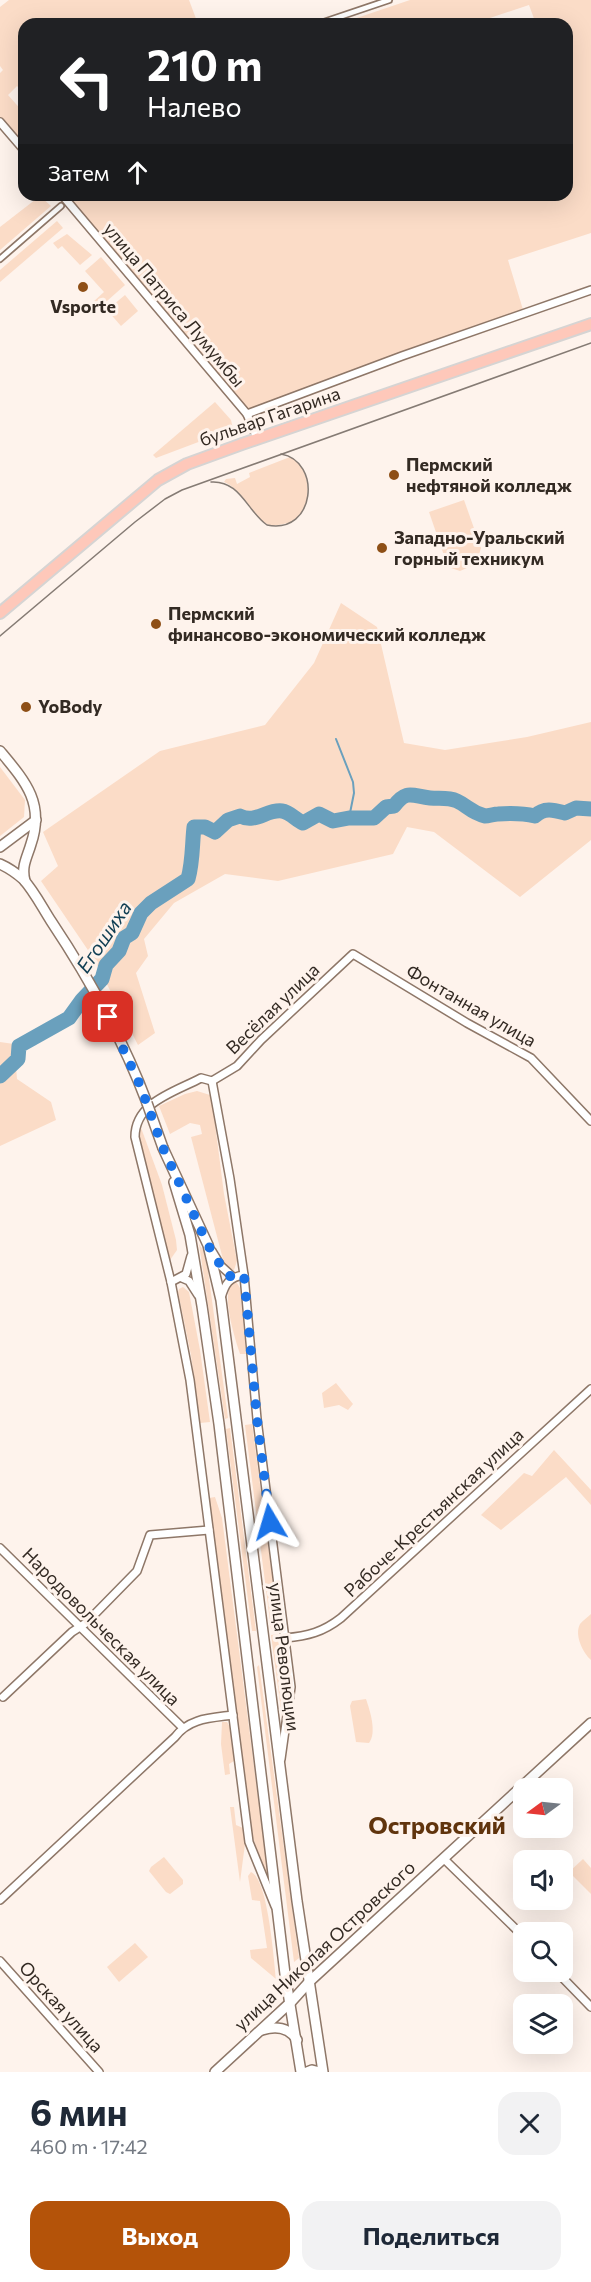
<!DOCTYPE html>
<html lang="ru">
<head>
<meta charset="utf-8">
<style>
  body { margin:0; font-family:Commissioner,sans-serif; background:#f2f2f3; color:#1f2937; height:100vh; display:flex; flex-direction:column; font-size:22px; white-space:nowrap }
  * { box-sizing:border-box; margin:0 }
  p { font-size:20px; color:#747a83 }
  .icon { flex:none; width:33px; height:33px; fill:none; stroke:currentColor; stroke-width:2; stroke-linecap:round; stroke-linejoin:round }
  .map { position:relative; height:2072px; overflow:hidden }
  .details { display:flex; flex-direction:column; background:#fff; flex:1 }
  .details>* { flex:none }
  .banner { position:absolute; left:18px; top:18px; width:555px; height:183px; border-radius:18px; box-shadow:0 6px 24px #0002; background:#202124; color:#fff; overflow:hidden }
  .needle { width:39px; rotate:255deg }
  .buttons { position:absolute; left:513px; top:1778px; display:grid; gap:12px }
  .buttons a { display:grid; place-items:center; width:60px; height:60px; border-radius:12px; background:#fff; box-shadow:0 6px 24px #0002; font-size:30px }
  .pin { position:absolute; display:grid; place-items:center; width:51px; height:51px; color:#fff; margin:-26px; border-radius:12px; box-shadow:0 3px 9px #0006 }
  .me { position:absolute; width:66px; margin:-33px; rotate:353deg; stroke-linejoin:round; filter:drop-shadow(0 0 4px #0008) }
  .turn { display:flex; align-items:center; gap:21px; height:126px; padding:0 30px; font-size:27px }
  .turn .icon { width:78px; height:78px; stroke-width:2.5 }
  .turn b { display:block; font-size:42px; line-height:51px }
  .then { display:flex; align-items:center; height:57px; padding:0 30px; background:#0003; gap:12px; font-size:22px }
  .round { display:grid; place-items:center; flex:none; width:63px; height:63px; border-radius:18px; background:#f2f2f3 }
  .summary { display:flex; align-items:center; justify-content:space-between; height:102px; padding:0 30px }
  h1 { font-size:36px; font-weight:700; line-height:45px }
  .action { display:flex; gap:12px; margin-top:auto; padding:12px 30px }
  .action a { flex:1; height:69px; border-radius:18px; background:#b45309; color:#fff; font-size:24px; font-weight:700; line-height:69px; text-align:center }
  .action a+a { background:#f2f2f3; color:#1f2937 }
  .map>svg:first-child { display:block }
</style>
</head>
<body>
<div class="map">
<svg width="591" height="2072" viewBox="0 0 591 2072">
  <rect width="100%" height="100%" fill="#fef3ec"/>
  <g fill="#fbdcc7">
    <path d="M9 0H189L198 24H24V94L17 86 8 95 24 113V150L0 127V73L3 70 0 66V7Z"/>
    <path d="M410 0H591V233L508 260 524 313 247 414 70 204 76 198 79 199 83 195H567V24H536L529 5 472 24H339Z"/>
    <path d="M40 196 51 206 0 250V227Z"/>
    <path d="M57 221 63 228 0 282V270Z"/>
    <path d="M67 234 92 255 80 265 62 246 58 249 53 243Z"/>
    <path d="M101 257 125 285 98 309 92 303 104 292 85 271Z"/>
    <path d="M125 295 138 311 121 326 107 310Z"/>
    <path d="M215 402 231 420 233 429 156 458 153 455Z"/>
    <path d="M290 457C310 465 313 501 299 516 292 524 282 524 272 526 250 519 246 491 224 482L226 479 235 478 237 484 250 477 249 473Z"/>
    <path d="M464 500 481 548 476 564 460 571 448 567 429 512Z"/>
    <path d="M341 603 377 627 404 743 445 750 527 737 591 722V840L520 897 434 832 407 827 393 854 278 881 225 874 174 903 144 939 148 956 136 973 155 1033 138 1045 94 959 41 881 58 866 43 832 160 751 265 725 314 663Z"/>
    <path d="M0 767 25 800 24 817 0 836Z"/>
    <path d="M0 1042 14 1044 17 1079 51 1102 56 1120 0 1146Z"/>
    <path d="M197 1091 210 1095 213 1108 224 1194 237 1261 234 1270 225 1267 191 1137 202 1134 200 1125 190 1123 170 1134 159 1106 185 1094Z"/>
    <path d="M140 1125 162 1185 176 1240 177 1250 170 1260 139 1142Z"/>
    <path d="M199 1244 203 1250 208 1271 228 1418 225 1419Z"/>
    <path d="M232 1283H237L240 1288 246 1354H240C235 1339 221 1295 232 1283Z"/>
    <path d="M183 1287 189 1292 200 1350 210 1422 200 1423 191 1355 178 1292 179 1289Z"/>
    <path d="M336 1383 353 1404 348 1410 339 1405 324 1408 322 1393Z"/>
    <path d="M252 1424 279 1628 271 1629 245 1425Z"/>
    <path d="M230 1428 256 1631H252L226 1429Z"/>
    <path d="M554 1450 591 1490V1505L566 1477 501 1530 481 1515 524 1473 532 1476Z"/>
    <path d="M215 1497 222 1518 269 1883 253 1838 209 1498Z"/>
    <path d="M591 1614V1660C583 1653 574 1635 580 1624 583 1620 588 1617 591 1614Z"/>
    <path d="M280 1634 287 1690 283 1725 271 1635Z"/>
    <path d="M259 1665 299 1958 294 1962 257 1667Z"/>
    <path d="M366 1699C370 1711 377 1732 369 1743L356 1742 350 1706 352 1701Z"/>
    <path d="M222 1722H227L230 1727 234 1761 229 1764 230 1774 225 1775 221 1744Z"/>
    <path d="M230 1807H234L236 1825 243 1828 245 1844 240 1882Z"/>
    <path d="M164 1857 183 1880V1884L170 1894 166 1892 149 1871 151 1867Z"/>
    <path d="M583 1859 591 1868V1894L569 1872Z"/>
    <path d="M251 1872C268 1879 274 1960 276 1979L251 1958 250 1950 267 1948 260 1901 252 1900 248 1876Z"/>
    <path d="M135 1943 148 1957 119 1982 107 1967Z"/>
  </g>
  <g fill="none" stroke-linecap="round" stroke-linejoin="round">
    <path stroke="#6aa0bd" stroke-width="2" d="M336 739 353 782 354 793 349 818"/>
    <path stroke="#6aa0bd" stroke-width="15" d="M0 1076 18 1059 19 1046 69 1018 82 1000 102 979 106 965 119 951 124 938 132 933 141 913 151 903 188 879C193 861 192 845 194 827H205L215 832 228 820 240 816C255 824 267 809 282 811 290 812 296 820 303 823L319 814 333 821 349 818H374L386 807 394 806C407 789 412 796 430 798 439 799 448 797 457 801 468 806 470 812 485 816 489 816 494 814 498 814 512 813 522 813 535 816 544 807 554 810 565 813L576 808 591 809"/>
    <defs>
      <g id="pedestrian">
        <path d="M318 24 389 0"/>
        <path d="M72 197 73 195"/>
        <path d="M0 259 61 206"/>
      </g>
      <g id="minor">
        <path d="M0 122 24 150"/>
        <path d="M62 195 247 414 257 438"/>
        <path d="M247 414 402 356 591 290"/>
        <path d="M212 1081 201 1078C175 1092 135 1102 135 1137L171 1282 190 1380 249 1842 275 1906"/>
        <path d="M212 1081 230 1179 244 1275 257 1419 291 1687 281 1759"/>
        <path d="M212 1081 237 1066 261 1040 353 954 467 1023 531 1058 591 1121"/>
        <path d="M212 1251 221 1266 233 1277"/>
        <path d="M182 1278 189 1281 198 1295"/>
        <path d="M171 1282 186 1274 191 1256"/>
        <path d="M221 1298C225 1284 229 1277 244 1275"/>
        <path d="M0 1548 182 1727"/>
        <path d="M285 1638C308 1636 323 1632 341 1618L591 1389"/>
        <path d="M3 1697 72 1632 86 1623 137 1571 150 1535 209 1530"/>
        <path d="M444 1859 524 1937"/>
        <path d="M0 1900 175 1737C189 1718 211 1718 233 1715"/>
        <path d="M0 1961 99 2072"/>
        <path d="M556 1971 591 2007"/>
      </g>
      <g id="secondary">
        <path d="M0 751C25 781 45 803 31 844 27 858 21 866 25 881"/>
        <path d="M0 847 36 820"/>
        <path d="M0 864C9 868 16 873 23 879 34 891 42 907 51 921 89 978 123 1039 147 1103"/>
        <path d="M163 1148 208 1245 221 1300 297 1901 323 2072"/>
        <path d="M174 1182 190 1235 202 1306 219 1424 285 1974 301 2072"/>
        <path d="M262 2030C275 2026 289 2027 297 2040"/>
        <path d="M215 2072 291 2002 310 1981 591 1723"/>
        <path d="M307 2072 312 2070 320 2072"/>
      </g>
      <path id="primary" d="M0 613 158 480 187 464 242 444 591 324"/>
    </defs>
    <use href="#pedestrian" stroke="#8e7768" stroke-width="8"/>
    <use href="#minor" stroke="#8e7768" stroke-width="10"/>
    <use href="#secondary" stroke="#8e7768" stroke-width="12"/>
    <use href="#primary" stroke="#d6d4d3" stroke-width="14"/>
    <use href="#pedestrian" stroke="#fff" stroke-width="4.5"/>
    <use href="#minor" stroke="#fff" stroke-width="7"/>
    <use href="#secondary" stroke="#fff" stroke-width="9"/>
    <use href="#primary" stroke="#fec8ba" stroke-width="10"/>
    <g stroke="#857b74" stroke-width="1.5">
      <path d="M211 482C240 480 247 511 267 525 316 535 322 461 281 454"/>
      <path d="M0 636 135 522 165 499 182 490 591 343"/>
    </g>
    <defs>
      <path id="secondary-bridge" d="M147 1103 163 1148"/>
    </defs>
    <use href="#secondary-bridge" stroke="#8e7768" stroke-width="12" stroke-linecap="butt"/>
    <use href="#secondary-bridge" stroke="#fff" stroke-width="9"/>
  </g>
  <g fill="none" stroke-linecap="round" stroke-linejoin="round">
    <path stroke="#1a73e8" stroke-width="10" stroke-dasharray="0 18" d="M108 1017 140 1085 163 1148 208 1245 226 1274 232 1277 244 1275 257 1419 270 1522"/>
  </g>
  <g fill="#8e4f16" stroke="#fef3ec" stroke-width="2">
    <circle cx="83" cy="287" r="6"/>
    <circle cx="394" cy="475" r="6"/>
    <circle cx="382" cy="548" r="6"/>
    <circle cx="156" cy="624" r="6"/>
    <circle cx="26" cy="707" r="6"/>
  </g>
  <g text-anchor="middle" stroke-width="6" stroke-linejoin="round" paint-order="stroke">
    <g font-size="18" fill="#332a23" stroke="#fef3ec">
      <text transform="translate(174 305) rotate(50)" y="6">улица Патриса Лумумбы</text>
      <text transform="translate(270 417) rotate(-19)" y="6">бульвар Гагарина</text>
      <text transform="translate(471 1006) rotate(30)" y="6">Фонтанная улица</text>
      <text transform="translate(273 1009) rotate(-44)" y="6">Весёлая улица</text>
      <text transform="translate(434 1513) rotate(-43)" y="6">Рабоче-Крестьянская улица</text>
      <text transform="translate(101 1627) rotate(45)" y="6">Народовольческая улица</text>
      <text transform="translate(284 1657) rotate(83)" y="6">улица Революции</text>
      <text transform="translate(325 1946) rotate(-43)" y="6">улица Николая Островского</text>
      <text transform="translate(61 2007) rotate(48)" y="6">Орская улица</text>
    </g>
    <g font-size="18" font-weight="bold" fill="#332a23" stroke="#fef3ec" text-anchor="start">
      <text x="83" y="313" text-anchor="middle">Vsporte</text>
      <text x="406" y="471">Пермский<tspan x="406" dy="21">нефтяной колледж</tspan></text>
      <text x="394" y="544">Западно-Уральский<tspan x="394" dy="21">горный техникум</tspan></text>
      <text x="168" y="620">Пермский<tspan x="168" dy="21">финансово-экономический колледж</tspan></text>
      <text x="38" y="713">YoBody</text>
    </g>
    <g font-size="20" font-style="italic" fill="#103e53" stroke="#fef3ec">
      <text transform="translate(104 937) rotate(-56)" y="7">Егошиха</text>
    </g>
    <g font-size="24" font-weight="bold" fill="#60340d" stroke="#fef3ec">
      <text x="437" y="1834">Островский</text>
    </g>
  </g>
</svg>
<div class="buttons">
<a><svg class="needle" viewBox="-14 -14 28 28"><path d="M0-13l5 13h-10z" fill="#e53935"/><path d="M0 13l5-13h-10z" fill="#747a83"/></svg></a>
<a><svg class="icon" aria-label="sound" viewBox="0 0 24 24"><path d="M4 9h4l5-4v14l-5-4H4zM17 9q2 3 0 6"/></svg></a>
<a><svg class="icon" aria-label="search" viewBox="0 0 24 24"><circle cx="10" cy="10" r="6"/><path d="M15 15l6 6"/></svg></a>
<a><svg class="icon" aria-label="layers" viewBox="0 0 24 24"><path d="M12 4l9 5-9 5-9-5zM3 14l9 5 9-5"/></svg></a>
</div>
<div class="pin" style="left:108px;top:1017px;background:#d93025"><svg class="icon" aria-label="arrive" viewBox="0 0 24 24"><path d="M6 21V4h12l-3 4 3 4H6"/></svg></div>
<svg class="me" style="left:270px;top:1522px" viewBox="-20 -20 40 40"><path d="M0-17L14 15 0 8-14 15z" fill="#1a73e8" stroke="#fff" stroke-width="4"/></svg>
<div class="banner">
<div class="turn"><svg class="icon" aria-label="left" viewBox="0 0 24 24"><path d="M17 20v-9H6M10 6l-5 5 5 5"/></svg><div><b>210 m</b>Налево</div></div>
<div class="then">Затем<svg class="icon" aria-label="ahead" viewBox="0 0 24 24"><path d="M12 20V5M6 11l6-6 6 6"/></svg></div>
</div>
</div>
<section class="details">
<div class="summary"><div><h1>6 мин</h1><p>460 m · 17:42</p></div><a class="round"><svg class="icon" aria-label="close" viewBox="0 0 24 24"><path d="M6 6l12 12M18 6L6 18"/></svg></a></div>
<div class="action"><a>Выход</a><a>Поделиться</a></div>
</section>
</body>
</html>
